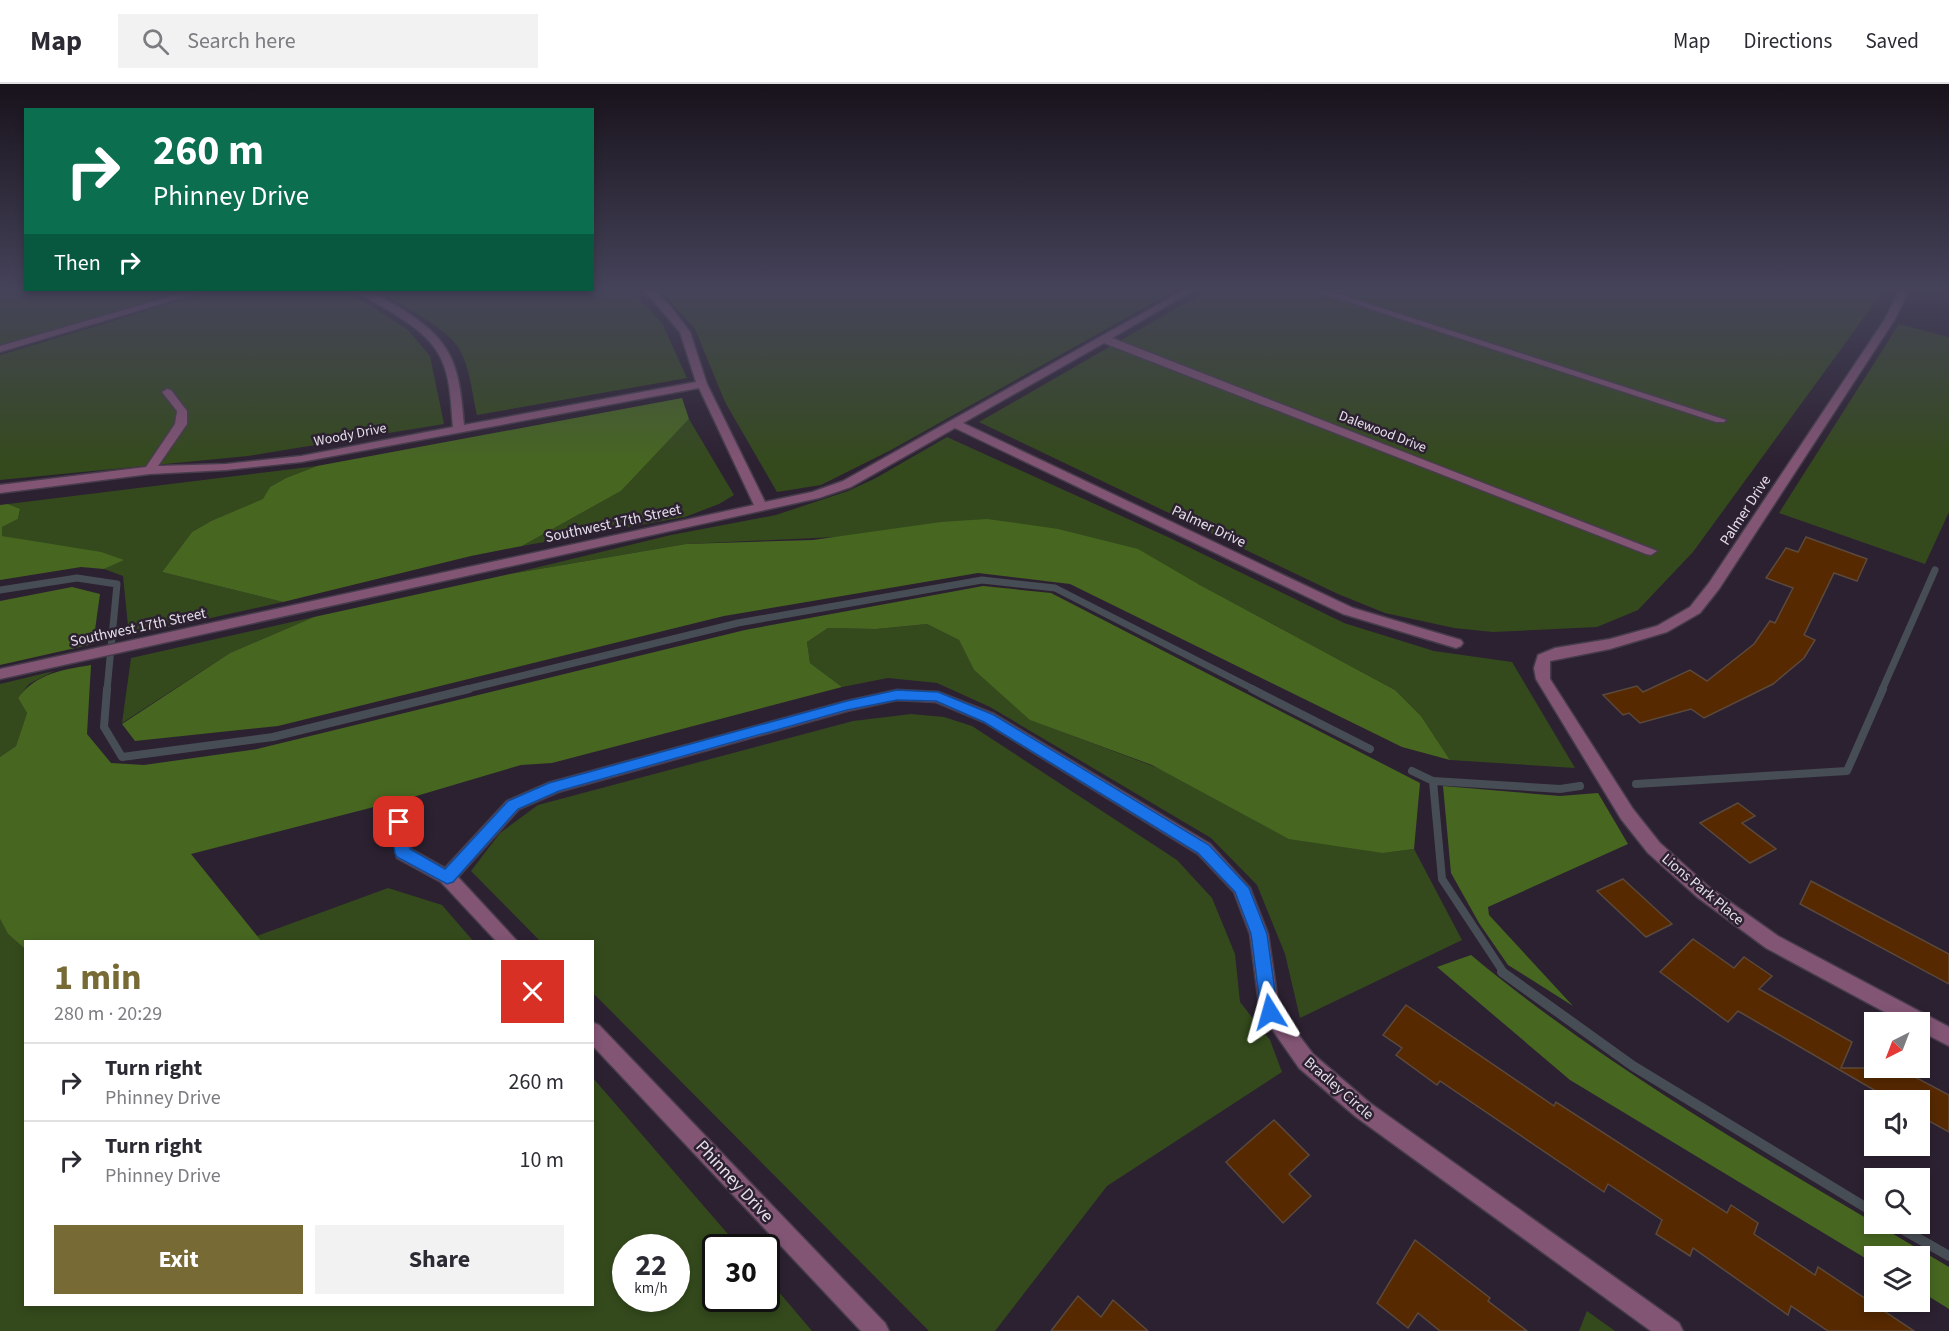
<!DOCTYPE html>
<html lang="en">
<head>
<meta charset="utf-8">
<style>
  body { margin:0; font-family:"Source Sans 3",sans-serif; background:#f2f2f3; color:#2b2b33; height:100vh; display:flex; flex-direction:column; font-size:22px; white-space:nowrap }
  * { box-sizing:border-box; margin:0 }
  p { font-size:20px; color:#7c7c81 }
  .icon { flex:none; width:33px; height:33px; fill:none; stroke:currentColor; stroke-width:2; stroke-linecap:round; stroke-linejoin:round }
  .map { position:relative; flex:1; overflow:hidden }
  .panel { position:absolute; left:24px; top:856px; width:570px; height:366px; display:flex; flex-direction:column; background:#fff; border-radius:0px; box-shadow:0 3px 9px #0003 }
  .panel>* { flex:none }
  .top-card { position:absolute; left:24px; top:24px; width:570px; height:183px; border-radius:0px; box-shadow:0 3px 9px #0003; background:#0b6e4f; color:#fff; overflow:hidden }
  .needle { width:39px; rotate:222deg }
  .buttons { position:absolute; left:1864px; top:928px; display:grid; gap:12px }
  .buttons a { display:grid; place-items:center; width:66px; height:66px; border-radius:0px; background:#fff; box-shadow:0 3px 9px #0003; font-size:30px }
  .speed { position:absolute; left:612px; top:1150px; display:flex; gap:12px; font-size:30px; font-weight:700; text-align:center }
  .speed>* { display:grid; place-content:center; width:78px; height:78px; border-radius:50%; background:#fff; box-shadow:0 3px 9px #0003; line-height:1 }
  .speed small { font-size:15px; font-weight:400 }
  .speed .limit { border:3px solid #111; border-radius:9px; background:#fff; color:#111 }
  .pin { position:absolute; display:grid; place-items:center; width:51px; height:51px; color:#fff; margin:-26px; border-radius:12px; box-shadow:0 3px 9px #0006 }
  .me { position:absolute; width:66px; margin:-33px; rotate:352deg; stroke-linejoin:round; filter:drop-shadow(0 0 4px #0008) }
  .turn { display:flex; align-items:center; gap:21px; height:126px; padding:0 30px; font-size:27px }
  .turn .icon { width:78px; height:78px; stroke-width:2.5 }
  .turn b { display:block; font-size:42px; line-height:51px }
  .then { display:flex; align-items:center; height:57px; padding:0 30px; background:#0003; gap:12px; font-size:22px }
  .round { display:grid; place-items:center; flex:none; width:63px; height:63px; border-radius:0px; background:#f2f2f3 }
  .headline { display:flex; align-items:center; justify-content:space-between; height:102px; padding:0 30px }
  h1 { font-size:36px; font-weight:700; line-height:45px; color:#776a34 }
  .button { display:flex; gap:12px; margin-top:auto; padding:12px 30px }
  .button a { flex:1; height:69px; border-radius:0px; background:#776a34; color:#fff; font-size:24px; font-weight:700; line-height:69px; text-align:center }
  .button a+a { background:#f2f2f3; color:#2b2b33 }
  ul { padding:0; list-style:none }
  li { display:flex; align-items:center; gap:18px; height:78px; padding:0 30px; border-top:2px solid #e1e1e2 }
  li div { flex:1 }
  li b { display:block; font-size:22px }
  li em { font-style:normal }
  header { display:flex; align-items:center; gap:36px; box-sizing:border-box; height:84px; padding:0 30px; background:#fff; border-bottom:2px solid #e1e1e2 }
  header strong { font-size:28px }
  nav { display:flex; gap:33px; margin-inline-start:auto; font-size:21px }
  .search { width:420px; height:54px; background:#f2f2f3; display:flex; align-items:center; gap:15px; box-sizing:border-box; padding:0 21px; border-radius:0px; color:#7c7c81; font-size:22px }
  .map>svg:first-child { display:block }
</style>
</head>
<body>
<header>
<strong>Map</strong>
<div class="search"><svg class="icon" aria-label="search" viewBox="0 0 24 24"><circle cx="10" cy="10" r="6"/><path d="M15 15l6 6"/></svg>Search here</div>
<nav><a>Map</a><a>Directions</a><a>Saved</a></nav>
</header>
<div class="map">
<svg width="1949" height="1247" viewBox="0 0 1949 1247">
  <rect width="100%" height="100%" fill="#2c2131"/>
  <g fill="#344a1c" fill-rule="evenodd">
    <path d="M0 206H186L0 261Z"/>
    <path d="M215 206H346L408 246 430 272 444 340 248 372 0 396V271Z"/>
    <path d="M377 206H631L662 239 687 294 477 331C472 309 470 282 458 263 445 243 398 219 377 206Z"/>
    <path d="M660 206H1176L891 366 821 401 777 408 725 318 695 245Z"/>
    <path d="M1208 206H1884L1693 468 1638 526 1597 543 1493 548 1454 544 1385 529 1338 510 979 338Z"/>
    <path d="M1899 240 1949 253V428L1925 480 1779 429Z"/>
    <path d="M689 335 734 411 719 420 685 433 522 462 621 407Z"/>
    <path d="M947 353 1170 454 1344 539 1434 567 1512 578 1575 684 1450 676 1421 632 1395 606 1198 500 857 452 686 460 510 490 671 451 776 431 848 407 876 394Z"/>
    <path d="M317 382 286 394 270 403 264 415 211 437 192 448 162 488 283 518 129 552 123 492 104 485 123 476 2 452V443L18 435 20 426 8 420Z"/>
    <path d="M314 533 230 569 122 639 131 574Z"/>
    <path d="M927 540 959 556 974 586 1031 636 1383 769 1414 765 1462 856 1300 934 1285 870 1257 801 1211 754 990 623 937 599 888 594 842 603 810 579 807 558 828 544 876 545Z"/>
    <path d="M54 587 29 600 18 614 27 629 16 662 0 673V600Z"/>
    <path d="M911 630 944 633 972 642 1177 776 1212 814 1235 870 1240 918 1270 956 1282 988 1107 1102 995 1247H929L593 909 592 858H541L471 787 500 749 538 721 853 637Z"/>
    <path d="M388 804 442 821 474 858H262L257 852Z"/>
    <path d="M0 835 8 850 25 865 26 1221H592L593 994 740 1164H716V1215H766L767 1194 812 1247H0ZM626 1164H676V1215H626Z"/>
    <path d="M1587 1227 1615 1247H1579Z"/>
  </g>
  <g fill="#476720">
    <path d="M682 314 689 335 621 407 522 462 471 472 283 518 162 488 192 448 211 437 263 415 270 403 286 394 317 382Z"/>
    <path d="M8 420 20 425 18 435 2 443V452L101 468 124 476 104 485 81 483 0 496V421Z"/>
    <path d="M987 435 1058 445 1138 465 1198 500 1395 606 1421 632 1450 676 1402 663 1070 500 978 489 724 532 278 642 135 657 122 640 230 569 314 533 510 490 686 460 813 456 941 438Z"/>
    <path d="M983 502 1051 509 1420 699 1414 765 1383 769 1289 755 1152 681 1030 636 974 586 959 556 927 540 876 545 828 544 807 558 810 579 842 603 552 679 521 681 413 713 191 770 262 858H26L25 865 8 850 0 835V673L16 662 27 629 18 614C37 589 62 586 91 581L87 650 111 679 144 681 257 665 745 546Z"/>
    <path d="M72 503 100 510 93 560 0 581V517Z"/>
    <path d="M1443 702 1560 712 1598 709 1628 760 1488 823 1489 831 1573 922 1508 881 1479 839 1451 789Z"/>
    <path d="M1471 871C1618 993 1786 1086 1949 1183V1225L1920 1207V1173H1875V1180L1570 996 1437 883Z"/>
  </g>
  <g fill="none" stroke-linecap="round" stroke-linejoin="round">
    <g stroke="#474d54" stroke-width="7">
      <path d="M0 506 77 494 117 500 107 606"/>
      <path d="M463 606 738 539 982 496 1055 504 1255 606"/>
      <path d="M1882 606 1935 486"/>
    </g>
    <g stroke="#474d54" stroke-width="8">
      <path d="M107 605 104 643 122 673 273 653 469 605"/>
      <path d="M1252 605 1370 665"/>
      <path d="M1412 687 1433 697 1560 705 1580 702"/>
      <path d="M1433 697 1442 795 1504 889"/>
      <path d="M1636 700 1847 687 1883 605"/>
    </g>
    <g stroke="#474d54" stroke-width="10">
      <path d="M1502 888 1633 982 1875 1129"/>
      <path d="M1893 1140 1949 1172"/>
    </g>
  </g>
  <g fill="#562900" stroke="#5b493c" stroke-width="1.5">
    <path d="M1806 453 1867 475 1857 497 1834 489 1804 551 1815 556 1804 574 1773 600 1704 634 1691 625 1640 639 1629 629 1623 631 1603 611 1637 602 1643 608 1690 586 1707 597 1754 560 1770 537 1775 539 1793 504 1766 494 1786 464 1798 468Z"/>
    <path d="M1738 719 1755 732 1742 739 1776 765 1750 779 1700 739Z"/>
    <path d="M1623 795 1672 840 1646 853 1597 807Z"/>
    <path d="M1811 797 1949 870V900L1800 820Z"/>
    <path d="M1693 855 1734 884 1744 873 1772 892 1759 905 1852 958 1841 984H1898L1949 1011V1048L1920 1032V1017H1893L1738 927 1728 938 1660 888Z"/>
    <path d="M1406 921 1554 1022 1556 1018 1727 1129 1731 1121 1758 1139 1754 1150 1815 1191 1818 1183 1914 1247H1828L1791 1222 1788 1231 1693 1164 1690 1172 1656 1150 1662 1136 1608 1100 1604 1108 1440 997 1437 1001 1396 971 1402 964 1383 951Z"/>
    <path d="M1274 1036 1309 1071 1289 1090 1311 1112 1283 1139 1226 1078Z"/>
    <path d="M1415 1156 1490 1214 1488 1217 1527 1247H1440L1418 1229 1408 1244 1377 1219Z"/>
    <path d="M1078 1212 1101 1233 1113 1216 1148 1247H1051Z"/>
  </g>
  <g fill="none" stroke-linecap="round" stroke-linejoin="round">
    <defs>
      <g id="minor">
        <path d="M193 206H207L0 268V262Z"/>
        <path d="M357 206C372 205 382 214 395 221 452 255 459 277 464 341L696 298 680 248 644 206H654L671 223 690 248 707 300 765 418 812 408 843 397 1184 206H1194L1112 254 1657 467 1651 471 1646 470 1104 259 963 339 1353 524 1461 556 1463 559 1461 562 1456 564 1343 530 955 344 851 403 819 414 0 595V585L754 421 699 304 301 378 226 386 150 390 0 409V401L146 383 175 340 177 327 162 308 167 305 171 306 187 327V340L158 382 226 380 301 372 453 343C449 286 448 263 396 231 384 223 368 216 357 206Z"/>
        <path d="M1312 206H1326L1726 336 1724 338H1716Z"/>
        <path d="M1899 206H1909L1895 235 1719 505 1700 529 1667 548 1610 565 1550 577V595L1633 725 1660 759 1709 803 1778 852 1949 943V962L1920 947V939H1905L1766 864 1697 813 1648 769 1621 735 1536 595 1534 584 1538 571 1555 564 1610 555 1657 542 1690 523 1709 499 1885 235Z"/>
        <path d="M897 606 938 608 994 630 1210 760 1250 804 1268 850 1279 925 1313 970 1370 1019 1679 1239 1683 1247H1651L1356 1033 1299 984 1260 928 1250 850 1234 808 1198 770 984 638 936 618 897 616 847 627 558 708 519 725 458 793 518 858H497L441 798 397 774 391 738 393 733 399 732 405 733 411 765 445 784 507 717 548 699 847 617Z"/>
        <path d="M592 938 599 941 885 1239 889 1247H861L592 961Z"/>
      </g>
    </defs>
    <use href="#minor" stroke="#463c4b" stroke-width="3"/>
    <use href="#minor" fill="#835575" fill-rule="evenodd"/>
  </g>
  <linearGradient id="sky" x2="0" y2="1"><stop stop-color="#18121b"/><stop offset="0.54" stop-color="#45435a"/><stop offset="1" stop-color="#45435a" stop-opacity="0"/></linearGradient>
  <rect width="1949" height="380" fill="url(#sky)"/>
  <path fill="#1a73e8" stroke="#114b97" stroke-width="1.5" d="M897 606 938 608 994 631 1209 761 1249 804 1267 850 1278 928 1276 934 1270 936 1263 934 1261 928 1251 850 1235 808 1198 769 984 638 936 617 897 616 847 626 559 707 518 725 453 798 447 800 397 773 395 769 391 738 399 732 407 738 410 765 445 785 508 717 549 699 847 617Z"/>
  <g text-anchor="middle" stroke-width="5" stroke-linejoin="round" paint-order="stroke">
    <g font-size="14" fill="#e6dfea" stroke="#2c2131">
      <text transform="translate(1383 347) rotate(21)" y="5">Dalewood Drive</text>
      <text transform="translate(350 350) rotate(-11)" y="5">Woody Drive</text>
    </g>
    <g font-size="15" fill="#e6dfea" stroke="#2c2131">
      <text transform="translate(1745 426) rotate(-57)" y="5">Palmer Drive</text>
      <text transform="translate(613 439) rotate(-12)" y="5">Southwest 17th Street</text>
      <text transform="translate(1209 442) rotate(25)" y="5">Palmer Drive</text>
      <text transform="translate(138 543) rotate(-12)" y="5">Southwest 17th Street</text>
      <text transform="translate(1703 805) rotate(40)" y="5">Lions Park Place</text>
      <text transform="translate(1339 1004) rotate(41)" y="5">Bradley Circle</text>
    </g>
    <g font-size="18" fill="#e6dfea" stroke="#2c2131">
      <text transform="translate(735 1097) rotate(47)" y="6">Phinney Drive</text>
    </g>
  </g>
</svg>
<div class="buttons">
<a><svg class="needle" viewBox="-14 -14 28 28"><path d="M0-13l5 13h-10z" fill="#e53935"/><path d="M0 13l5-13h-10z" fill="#7c7c81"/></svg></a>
<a><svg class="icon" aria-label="sound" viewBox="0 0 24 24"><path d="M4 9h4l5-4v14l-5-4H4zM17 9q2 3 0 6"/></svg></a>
<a><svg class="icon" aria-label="search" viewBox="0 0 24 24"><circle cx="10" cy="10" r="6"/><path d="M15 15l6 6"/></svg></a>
<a><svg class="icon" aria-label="layers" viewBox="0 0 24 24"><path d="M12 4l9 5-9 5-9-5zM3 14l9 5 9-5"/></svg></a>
</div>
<div class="speed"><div>22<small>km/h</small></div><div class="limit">30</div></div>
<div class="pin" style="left:399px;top:738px;background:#d93025"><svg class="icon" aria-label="arrive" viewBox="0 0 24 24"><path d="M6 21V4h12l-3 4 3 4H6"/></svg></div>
<svg class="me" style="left:1270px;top:928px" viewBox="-20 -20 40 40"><path d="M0-17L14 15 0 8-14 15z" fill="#1a73e8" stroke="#fff" stroke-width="4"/></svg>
<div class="top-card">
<div class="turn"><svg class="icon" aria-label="right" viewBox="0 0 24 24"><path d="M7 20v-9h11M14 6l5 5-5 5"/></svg><div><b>260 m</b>Phinney Drive</div></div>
<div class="then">Then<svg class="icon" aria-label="right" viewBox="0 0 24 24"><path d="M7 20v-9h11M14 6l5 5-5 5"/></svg></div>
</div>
<section class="panel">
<div class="headline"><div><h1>1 min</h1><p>280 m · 20:29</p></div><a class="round" style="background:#d93025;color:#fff"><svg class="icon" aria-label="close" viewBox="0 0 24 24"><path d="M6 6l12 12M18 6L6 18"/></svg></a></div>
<ul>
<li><svg class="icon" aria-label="right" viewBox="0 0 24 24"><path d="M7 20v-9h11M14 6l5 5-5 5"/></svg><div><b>Turn right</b><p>Phinney Drive</p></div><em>260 m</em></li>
<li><svg class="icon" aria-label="right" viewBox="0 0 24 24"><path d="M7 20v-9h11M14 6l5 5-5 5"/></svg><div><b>Turn right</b><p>Phinney Drive</p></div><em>10 m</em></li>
</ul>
<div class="button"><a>Exit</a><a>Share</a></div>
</section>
</div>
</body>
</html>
